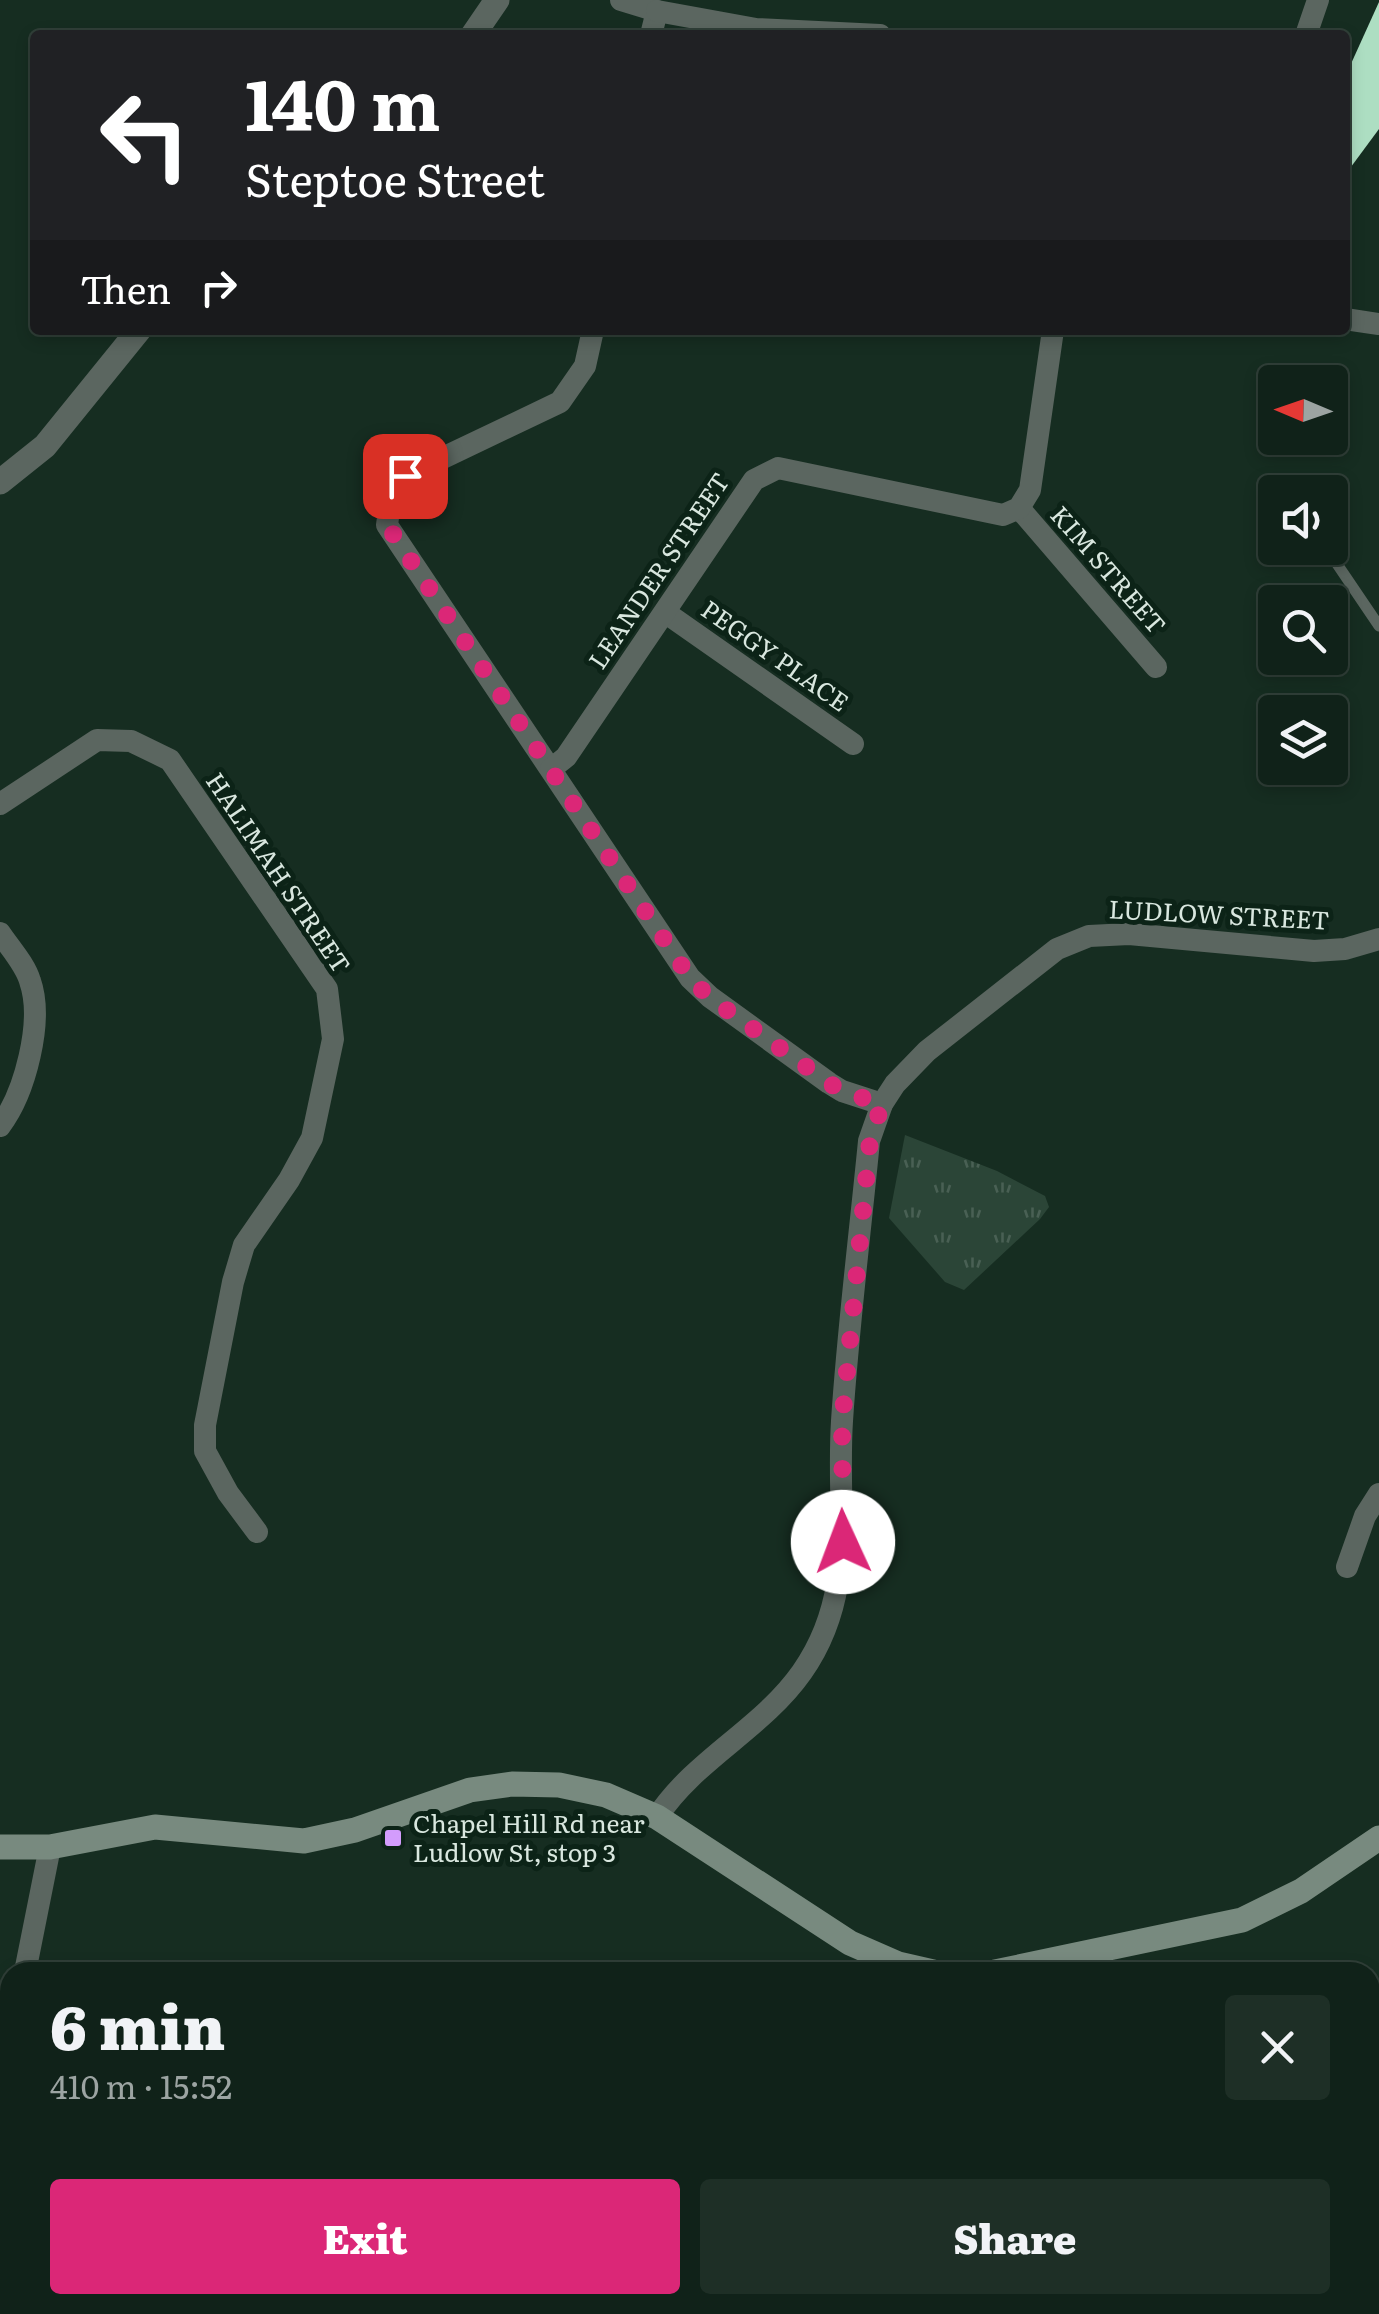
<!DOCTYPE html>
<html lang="en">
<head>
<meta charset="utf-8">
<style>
  body { margin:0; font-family:Literata,serif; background:#1e2f26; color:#f1f3f6; height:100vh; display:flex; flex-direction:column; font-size:38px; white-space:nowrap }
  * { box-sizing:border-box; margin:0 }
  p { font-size:32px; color:#9ca4a2 }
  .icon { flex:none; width:55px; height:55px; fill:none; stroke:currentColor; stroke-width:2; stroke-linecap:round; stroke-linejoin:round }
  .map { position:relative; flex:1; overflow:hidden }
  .panel { position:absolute; left:0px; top:1962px; width:1380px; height:352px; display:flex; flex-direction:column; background:#102219; border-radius:30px 30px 0 0; box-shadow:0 5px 15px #0003,0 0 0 2px #303f38 }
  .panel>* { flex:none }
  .banner { position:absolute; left:30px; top:30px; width:1320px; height:305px; border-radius:10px; box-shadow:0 5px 15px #0003,0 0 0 2px #303f38; background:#202124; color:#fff; overflow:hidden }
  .needle { width:65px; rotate:272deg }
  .buttons { position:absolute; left:1258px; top:365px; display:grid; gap:20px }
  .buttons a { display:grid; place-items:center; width:90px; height:90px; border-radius:10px; background:#102219; box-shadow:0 5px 15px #0003,0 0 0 2px #303f38; font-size:50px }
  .pin { position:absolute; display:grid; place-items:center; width:85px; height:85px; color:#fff; margin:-42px; border-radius:20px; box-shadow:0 5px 15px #0006 }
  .me { position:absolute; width:110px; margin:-55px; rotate:358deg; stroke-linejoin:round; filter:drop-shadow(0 0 8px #0008) }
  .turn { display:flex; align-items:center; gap:35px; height:210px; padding:0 50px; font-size:45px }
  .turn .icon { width:130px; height:130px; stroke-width:2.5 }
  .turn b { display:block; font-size:70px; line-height:85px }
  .then { display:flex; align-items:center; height:95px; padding:0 50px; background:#0003; gap:20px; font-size:38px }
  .round { display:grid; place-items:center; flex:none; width:105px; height:105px; border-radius:10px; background:#1e2f26 }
  .head { display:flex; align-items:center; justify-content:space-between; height:170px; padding:0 50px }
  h1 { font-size:60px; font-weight:800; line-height:75px }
  .action { display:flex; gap:20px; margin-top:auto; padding:20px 50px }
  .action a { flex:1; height:115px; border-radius:10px; background:#db2777; color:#fff; font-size:40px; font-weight:800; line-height:115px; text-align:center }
  .action a+a { background:#1e2f26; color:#f1f3f6 }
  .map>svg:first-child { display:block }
</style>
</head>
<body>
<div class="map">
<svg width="1379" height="2314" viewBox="0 0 1379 2314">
  <defs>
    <pattern id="park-tufts" width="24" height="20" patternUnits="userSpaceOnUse" patternTransform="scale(2.5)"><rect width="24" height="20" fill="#2b4537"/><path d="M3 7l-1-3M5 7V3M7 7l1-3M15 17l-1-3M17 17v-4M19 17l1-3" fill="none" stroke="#496054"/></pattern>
  </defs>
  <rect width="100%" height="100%" fill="#162d21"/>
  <path fill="url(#park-tufts)" d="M905 1135 997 1171 1045 1196 1049 1207 1040 1219 964 1290 945 1282 889 1218Z"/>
  <path fill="#addec2" d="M1379 2V129L1345 175V77Z"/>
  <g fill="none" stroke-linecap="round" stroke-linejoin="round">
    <g stroke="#687b71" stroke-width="4" stroke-dasharray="5 8" stroke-linecap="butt">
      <path d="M1370 2280 1379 2270"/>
      <path d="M1330 2314 1342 2305"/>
    </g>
    <g stroke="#5b6660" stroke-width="11">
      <path d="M1274 499H1275"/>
      <path d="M1322 548 1335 561 1379 626"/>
    </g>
    <g stroke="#5b6660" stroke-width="22">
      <path d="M621 0 657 11 651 35"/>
      <path d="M657 11 756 29 880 35"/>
      <path d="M1306 35 1318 0"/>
      <path d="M1345 319 1379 324"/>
      <path d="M593 330 585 366 560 402 405 476 391 496 387 525 690 978 710 997 829 1083 842 1091 882 1104"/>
      <path d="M1019 508 1156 667"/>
      <path d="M666 613 853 744"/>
      <path d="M551 769 566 757 754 480 778 468 1003 515 1019 508 1030 490 1053 330"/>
      <path d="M0 804 97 740 131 741 170 760 327 989 333 1039 312 1138 289 1180 244 1245 233 1282 205 1425V1451L228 1493 257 1532"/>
      <path d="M0 933C10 948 25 964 30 981 44 1021 25 1093 0 1126"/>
      <path d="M1347 1567 1365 1516 1379 1494"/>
      <path d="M657 1817C695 1759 762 1729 802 1672 858 1592 836 1511 842 1421 848 1328 860 1234 869 1141L882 1104 895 1084 927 1051 1057 949 1089 936 1129 934 1314 951 1345 949 1379 939"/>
      <path d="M25 1972 50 1847"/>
      <path d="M0 2105 10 2053"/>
      <path d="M1370 2248 1379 2239"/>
      <path d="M670 2305 682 2314"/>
      <path d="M699 2314 703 2305"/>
      <path d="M1162 2314 1163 2305"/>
      <path d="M1277 2314 1301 2305"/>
    </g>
    <g stroke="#5b6660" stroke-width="25">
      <path d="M473 35 497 0"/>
      <path d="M0 482 45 446 139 330"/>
    </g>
    <g stroke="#788a7f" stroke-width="25">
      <path d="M0 1847H50L155 1827 304 1841 355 1830 470 1790 512 1784 559 1785 606 1795 657 1817 850 1943 898 1964 933 1972"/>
      <path d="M995 1972 1242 1920 1301 1891 1379 1838"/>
    </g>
  </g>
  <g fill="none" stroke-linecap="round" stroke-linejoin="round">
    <path stroke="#db2777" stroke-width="18" stroke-dasharray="0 32.4" d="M405 476 391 496 387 525 690 978 710 998 829 1083 842 1091 882 1104 870 1141 842 1422 843 1542"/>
  </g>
  <rect fill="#d39cfc" stroke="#0c2317" stroke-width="4" x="383" y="1828" width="20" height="20" rx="5"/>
  <g text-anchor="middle" stroke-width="10" stroke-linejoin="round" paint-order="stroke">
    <g font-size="25" fill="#d9e7df" stroke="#0c2317">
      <text transform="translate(1108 570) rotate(49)" y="9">KIM STREET</text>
      <text transform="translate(659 571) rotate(-56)" y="9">LEANDER STREET</text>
      <text transform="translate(775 656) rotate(35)" y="9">PEGGY PLACE</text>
      <text transform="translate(278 873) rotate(56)" y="9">HALIMAH STREET</text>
      <text transform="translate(1219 915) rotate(3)" y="9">LUDLOW STREET</text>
    </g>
    <g font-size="25" fill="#d9e7df" stroke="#0c2317" text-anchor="start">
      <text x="413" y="1833">Chapel Hill Rd near<tspan x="413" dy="29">Ludlow St, stop 3</tspan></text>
    </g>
  </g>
</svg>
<div class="buttons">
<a><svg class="needle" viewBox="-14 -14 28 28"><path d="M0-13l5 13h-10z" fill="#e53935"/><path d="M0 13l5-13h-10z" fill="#9ca4a2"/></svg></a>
<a><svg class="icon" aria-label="sound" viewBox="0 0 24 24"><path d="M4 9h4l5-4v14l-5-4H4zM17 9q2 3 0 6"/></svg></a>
<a><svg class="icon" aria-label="search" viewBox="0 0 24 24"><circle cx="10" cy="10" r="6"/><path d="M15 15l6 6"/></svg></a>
<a><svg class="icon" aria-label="layers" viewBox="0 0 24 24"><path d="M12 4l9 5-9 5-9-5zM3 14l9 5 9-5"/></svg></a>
</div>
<div class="pin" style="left:405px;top:476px;background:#d93025"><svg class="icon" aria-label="arrive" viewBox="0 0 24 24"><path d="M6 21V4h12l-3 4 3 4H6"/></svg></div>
<svg class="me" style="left:843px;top:1542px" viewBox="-20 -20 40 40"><circle r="19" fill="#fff"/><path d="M0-13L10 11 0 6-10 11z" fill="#db2777"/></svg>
<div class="banner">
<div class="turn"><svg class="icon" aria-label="left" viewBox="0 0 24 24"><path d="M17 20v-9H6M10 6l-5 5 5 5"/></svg><div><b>140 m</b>Steptoe Street</div></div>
<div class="then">Then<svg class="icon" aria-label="right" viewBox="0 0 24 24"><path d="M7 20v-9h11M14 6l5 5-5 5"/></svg></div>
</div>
<section class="panel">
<div class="head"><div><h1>6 min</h1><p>410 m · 15:52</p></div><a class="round"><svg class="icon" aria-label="close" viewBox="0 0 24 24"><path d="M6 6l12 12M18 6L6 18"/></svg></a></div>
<div class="action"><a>Exit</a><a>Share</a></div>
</section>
</div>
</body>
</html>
